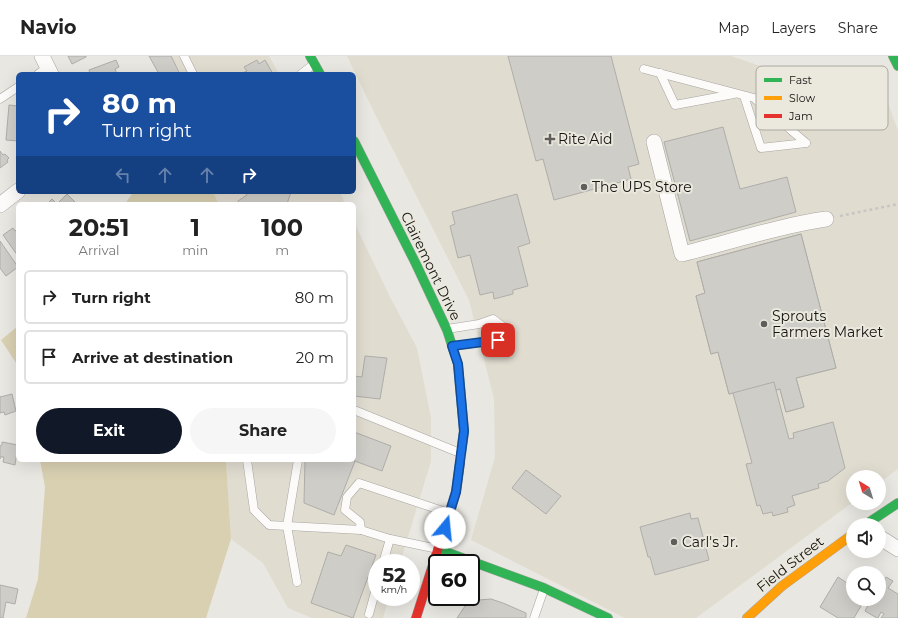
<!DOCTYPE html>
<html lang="en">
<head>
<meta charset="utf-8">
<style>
  body { margin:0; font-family:Montserrat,sans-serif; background:#f6f6f6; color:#222; height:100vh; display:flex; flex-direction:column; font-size:15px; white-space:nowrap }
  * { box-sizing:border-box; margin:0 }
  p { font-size:13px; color:#767676 }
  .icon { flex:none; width:22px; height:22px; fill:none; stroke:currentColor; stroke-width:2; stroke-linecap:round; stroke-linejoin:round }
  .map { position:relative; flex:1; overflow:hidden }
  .drawer { position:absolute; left:16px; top:146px; width:340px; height:260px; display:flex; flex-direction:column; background:#fff; border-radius:6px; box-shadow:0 4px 16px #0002 }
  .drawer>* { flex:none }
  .guide { position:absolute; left:16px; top:16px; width:340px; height:122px; border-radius:6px; box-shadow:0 4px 16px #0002; background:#1a4fa0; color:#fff; overflow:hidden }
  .needle { width:26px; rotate:322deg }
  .fabs { position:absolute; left:846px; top:414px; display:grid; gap:8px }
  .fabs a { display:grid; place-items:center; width:40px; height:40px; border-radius:50%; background:#fff; box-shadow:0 4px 16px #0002; font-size:20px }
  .speed { position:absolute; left:368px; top:498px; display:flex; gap:8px; font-size:20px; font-weight:700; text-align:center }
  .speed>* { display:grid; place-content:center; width:52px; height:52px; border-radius:50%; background:#fff; box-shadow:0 4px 16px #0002; line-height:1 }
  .speed small { font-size:10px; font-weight:400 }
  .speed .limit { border:2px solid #111; border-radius:6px; background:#fff; color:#111 }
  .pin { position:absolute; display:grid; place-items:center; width:34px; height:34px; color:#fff; margin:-17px; border-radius:8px; box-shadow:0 2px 6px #0006 }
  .me { position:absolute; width:44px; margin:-22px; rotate:17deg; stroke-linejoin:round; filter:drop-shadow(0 0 3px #0008) }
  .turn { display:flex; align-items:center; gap:14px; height:84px; padding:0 20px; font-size:18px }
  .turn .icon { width:52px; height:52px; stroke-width:2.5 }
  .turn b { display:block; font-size:28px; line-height:34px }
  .lanes { display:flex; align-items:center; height:38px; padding:0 20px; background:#0003; justify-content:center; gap:20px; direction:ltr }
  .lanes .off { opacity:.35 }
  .eta { display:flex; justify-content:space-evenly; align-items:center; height:68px; text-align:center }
  .eta b { font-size:24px; font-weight:700; line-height:28px }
  .button { display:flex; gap:8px; margin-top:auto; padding:8px 20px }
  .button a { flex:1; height:46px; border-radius:24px; background:#111827; color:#fff; font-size:16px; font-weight:700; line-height:46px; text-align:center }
  .button a+a { background:#f6f6f6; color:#222 }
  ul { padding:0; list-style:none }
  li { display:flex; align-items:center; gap:12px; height:54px; margin:0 8px 6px; padding:0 12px; border:2px solid #e0e0e0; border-radius:6px }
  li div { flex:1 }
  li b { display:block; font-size:15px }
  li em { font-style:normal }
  header { display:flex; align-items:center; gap:24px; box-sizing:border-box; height:56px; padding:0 20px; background:#fff; border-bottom:1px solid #e0e0e0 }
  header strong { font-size:19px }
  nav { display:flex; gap:22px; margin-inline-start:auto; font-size:14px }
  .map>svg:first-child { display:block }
</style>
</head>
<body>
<header>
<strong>Navio</strong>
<nav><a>Map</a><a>Layers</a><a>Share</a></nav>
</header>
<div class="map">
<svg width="898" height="562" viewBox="0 0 898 562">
  <rect width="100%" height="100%" fill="#e8e7e1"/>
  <g fill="#e0dcd0">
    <path d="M170 0H269L279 18H181L179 13Z"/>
    <path d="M347 0H731L839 37 883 33 898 75V413L879 427V421H853V446L696 562H625L471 484 495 401 494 343 469 244 372 52Z"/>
    <path d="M213 136H340L345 148H219Z"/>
    <path d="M354 166 390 241 417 292 431 362V405L400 507H377V541H389L383 562H312L288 552 263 507 231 483 226 404H354Z"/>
  </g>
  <g fill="#d9d0b2">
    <path d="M133 136H213L219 148H125Z"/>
    <path d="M18 270V310L1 284Z"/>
    <path d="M40 404H226L231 483 206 562H26L38 523 45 431Z"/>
  </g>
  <g fill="#cecdc8" stroke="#aeada9">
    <path d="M68 0H86V1L72 8Z"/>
    <path d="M149 0H171L180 18H159Z"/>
    <path d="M508 0H611L639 108 628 111 631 123 554 144 543 103 536 105Z"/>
    <path d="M116 4 119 11 115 13 117 18H90L89 14Z"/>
    <path d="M257 4 259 8 265 4 273 18H240L247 15 244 11Z"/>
    <path d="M9 49 18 50V85L6 84Z"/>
    <path d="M723 71 740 133 787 121 796 156 690 185 664 86Z"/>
    <path d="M0 95 3 99 5 98 9 102 7 104 8 106 0 112Z"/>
    <path d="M245 136H291L287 148H238V145L247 139Z"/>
    <path d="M67 138 77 148H47L52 143 57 148Z"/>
    <path d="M517 138 530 187 518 191 528 230 513 234V238L494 243 493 236 480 239 470 199 458 202 450 170 455 168 452 156Z"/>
    <path d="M13 172 15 175 18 173V200L3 179Z"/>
    <path d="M801 178 836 312 796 322 804 351 786 356 780 333 776 334 789 383 794 382 793 377 833 366 845 412 828 425 818 428 819 432 792 440 795 449 787 452 788 456 773 460 772 456 763 458 760 449 757 450 746 408 752 407 733 337 729 338 718 296 711 298 696 240 705 237 697 206Z"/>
    <path d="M801 178 836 312 796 322 804 351 786 356 780 333 776 334 774 326 729 338 718 296 711 298 696 240 705 237 697 206Z"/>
    <path d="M0 185 18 211 6 220 0 212Z"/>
    <path d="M365 300 387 302 380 343 354 340V320L362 321Z"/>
    <path d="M12 338 16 355 5 359 4 356 0 357V341Z"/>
    <path d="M354 376 391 390 382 415 352 404H354Z"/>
    <path d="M2 386 18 389 15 409 3 406 4 401H0V403V390L2 389Z"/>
    <path d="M305 404H352L355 405 334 459 304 447Z"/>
    <path d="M526 414 561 440 546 458 512 432Z"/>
    <path d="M690 457 691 463 698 462 709 504 655 519 650 501H648L640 471Z"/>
    <path d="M346 489 376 499 353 562 311 547 328 496 341 500Z"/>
    <path d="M838 521 853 531V543H865L854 562H838L820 551Z"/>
    <path d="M886 521 893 525 888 532 898 538V562H881L884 558 881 556 878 562H877L865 555 871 543H879V530L881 528H882Z"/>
    <path d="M0 529 18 533 15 548 6 546 3 562H0Z"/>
    <path d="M491 543 503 547 526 557V562H457L465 550 479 544Z"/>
  </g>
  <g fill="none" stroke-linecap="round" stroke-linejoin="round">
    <defs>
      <g id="lane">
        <path d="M184 0 193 18"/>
        <path d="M644 13 754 42 806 87"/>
        <path d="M660 17 675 49 734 38"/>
        <path d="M38 18 48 11"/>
        <path d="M301 18 314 8"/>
        <path d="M744 40 761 92 806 87"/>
        <path d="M0 43 18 31"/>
        <path d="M447 273 479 268 493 263 506 273 498 284 453 290"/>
        <path d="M354 354 460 397"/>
        <path d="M247 404 254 454 269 469 361 474 360 466 345 454 347 441 359 427 449 457"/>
        <path d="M361 474 390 483 438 493"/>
        <path d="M383 507 390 483"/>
        <path d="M297 526 287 470 298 404"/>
        <path d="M369 558 377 529"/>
        <path d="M534 562 544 533"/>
      </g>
      <g id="street">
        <path d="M42 0 51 18"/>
        <path d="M654 86 682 198C730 186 778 170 826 163"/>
        <path d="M0 149 18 135"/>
        <path d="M879 481 898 493"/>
      </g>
      <g id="fast">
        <path d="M310 0 320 18"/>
        <path d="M893 0 898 10"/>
        <path d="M354 85 416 208 447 274 458 308 464 375 461 397"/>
        <path d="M865 469 898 447"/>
        <path d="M438 493 544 532 608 562"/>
      </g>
      <path id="slow" d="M747 562 782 530 853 478"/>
      <path id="jam" d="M416 562 456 436 460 407"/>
    </defs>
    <use href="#lane" stroke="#a6a5a1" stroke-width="9"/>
    <use href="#street" stroke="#a6a5a1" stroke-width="16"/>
    <use href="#fast" stroke="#a6a5a1" stroke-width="10"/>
    <use href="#slow" stroke="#a6a5a1" stroke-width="10"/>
    <use href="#jam" stroke="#a6a5a1" stroke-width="10"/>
    <path stroke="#c7c6c4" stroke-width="2.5" stroke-dasharray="3 3" stroke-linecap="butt" d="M840 160 898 148"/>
    <use href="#lane" stroke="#fcfbfa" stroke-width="8"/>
    <use href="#street" stroke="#fcfbfa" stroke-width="15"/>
    <use href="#fast" stroke="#30b455" stroke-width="9"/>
    <use href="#slow" stroke="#ff9f0a" stroke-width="9"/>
    <use href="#jam" stroke="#e5322d" stroke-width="9"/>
  </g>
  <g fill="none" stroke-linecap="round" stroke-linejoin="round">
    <defs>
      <path id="route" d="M445 472 456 436 464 375 458 308 452 290 498 284"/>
    </defs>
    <use href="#route" stroke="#114b97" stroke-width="10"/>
    <use href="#route" stroke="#1a73e8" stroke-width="7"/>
  </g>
  <g fill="#5f5e5a" stroke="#ebe8de" stroke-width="1.5">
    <path d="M548 77h4v4h4v4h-4v4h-4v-4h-4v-4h4z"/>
    <circle cx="584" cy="131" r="4"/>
    <circle cx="764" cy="268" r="4"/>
    <circle cx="674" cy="486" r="4"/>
  </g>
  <g text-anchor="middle" stroke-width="4" stroke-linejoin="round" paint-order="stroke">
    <g font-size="14" fill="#151411" stroke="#ebe8de" text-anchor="start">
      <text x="558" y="88">Rite Aid</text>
      <text x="592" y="136">The UPS Store</text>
      <text x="772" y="265">Sprouts<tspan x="772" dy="16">Farmers Market</tspan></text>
      <text x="682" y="491">Carl's Jr.</text>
    </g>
    <g font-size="14" fill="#151411" stroke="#ebe8de">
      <text transform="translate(431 210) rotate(64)" y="5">Clairemont Drive</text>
      <text transform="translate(790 508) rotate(-38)" y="5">Field Street</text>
    </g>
  </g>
  <rect x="756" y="10" width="132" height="64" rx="6" fill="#ebe8de" stroke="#aba8a0" stroke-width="1"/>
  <rect x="764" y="22" width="18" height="4" fill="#30b455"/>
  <rect x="764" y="40" width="18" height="4" fill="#ff9f0a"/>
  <rect x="764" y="58" width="18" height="4" fill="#e5322d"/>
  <g font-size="11" fill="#151411">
    <text x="789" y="28">Fast</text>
    <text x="789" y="46">Slow</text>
    <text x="789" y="64">Jam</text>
  </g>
</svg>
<div class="fabs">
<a><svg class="needle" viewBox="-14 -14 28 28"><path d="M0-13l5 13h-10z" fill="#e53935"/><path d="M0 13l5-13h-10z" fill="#767676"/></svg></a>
<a><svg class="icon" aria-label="sound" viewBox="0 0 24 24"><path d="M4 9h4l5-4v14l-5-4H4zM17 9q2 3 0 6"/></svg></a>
<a><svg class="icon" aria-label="search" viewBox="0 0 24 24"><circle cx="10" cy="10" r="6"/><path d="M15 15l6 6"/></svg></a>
</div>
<div class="speed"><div>52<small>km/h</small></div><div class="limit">60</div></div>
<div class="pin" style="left:498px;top:284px;background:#d93025"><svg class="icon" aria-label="arrive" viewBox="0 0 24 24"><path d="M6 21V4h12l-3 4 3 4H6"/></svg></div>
<svg class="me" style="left:445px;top:472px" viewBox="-20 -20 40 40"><circle r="19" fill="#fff"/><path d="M0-13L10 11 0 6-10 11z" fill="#1a73e8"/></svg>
<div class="guide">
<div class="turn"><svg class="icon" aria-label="right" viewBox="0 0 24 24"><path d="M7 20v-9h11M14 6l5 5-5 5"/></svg><div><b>80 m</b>Turn right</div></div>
<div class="lanes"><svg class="icon off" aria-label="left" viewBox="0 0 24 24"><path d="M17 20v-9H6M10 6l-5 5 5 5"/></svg><svg class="icon off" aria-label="ahead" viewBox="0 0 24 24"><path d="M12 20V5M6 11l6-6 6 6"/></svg><svg class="icon off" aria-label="ahead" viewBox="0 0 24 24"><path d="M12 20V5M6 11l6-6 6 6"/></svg><svg class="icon" aria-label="right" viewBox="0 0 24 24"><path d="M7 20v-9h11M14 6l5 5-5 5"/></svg></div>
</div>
<section class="drawer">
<div class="eta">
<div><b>20:51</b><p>Arrival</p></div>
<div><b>1</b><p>min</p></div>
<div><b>100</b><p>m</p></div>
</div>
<ul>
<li><svg class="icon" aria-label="right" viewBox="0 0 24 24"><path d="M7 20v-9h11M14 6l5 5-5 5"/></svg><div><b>Turn right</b></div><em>80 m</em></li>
<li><svg class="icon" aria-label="arrive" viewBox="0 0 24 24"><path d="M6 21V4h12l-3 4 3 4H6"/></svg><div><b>Arrive at destination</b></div><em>20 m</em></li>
</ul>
<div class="button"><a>Exit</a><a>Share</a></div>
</section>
</div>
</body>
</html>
